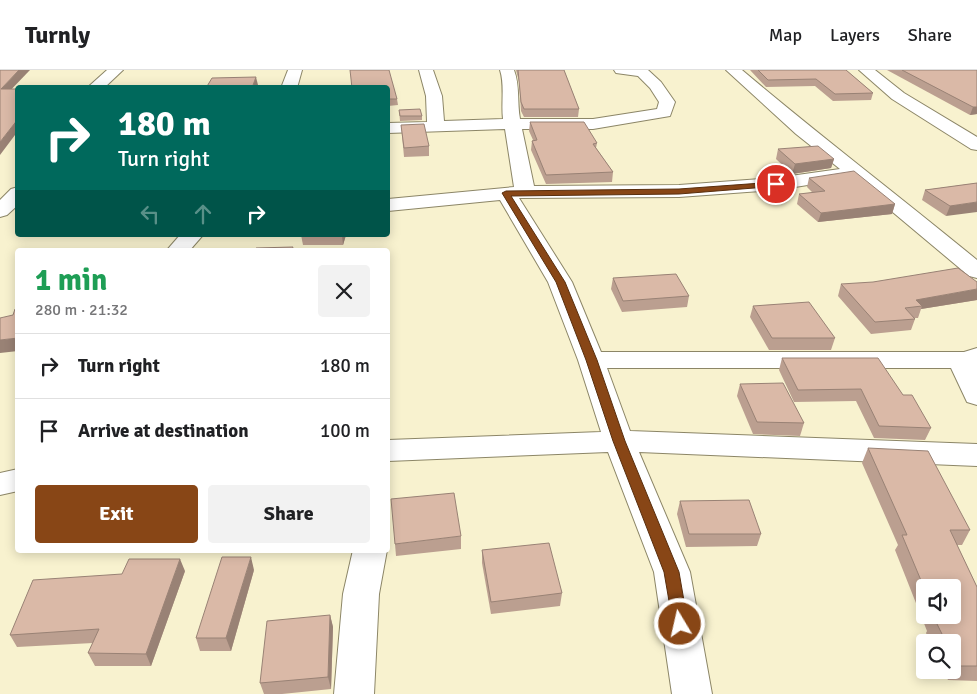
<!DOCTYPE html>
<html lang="en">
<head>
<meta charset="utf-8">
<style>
  body { margin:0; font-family:Signika,sans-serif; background:#f2f2f2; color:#202124; height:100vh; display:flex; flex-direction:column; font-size:19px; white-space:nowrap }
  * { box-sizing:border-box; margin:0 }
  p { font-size:16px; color:#757577 }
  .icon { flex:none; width:28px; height:28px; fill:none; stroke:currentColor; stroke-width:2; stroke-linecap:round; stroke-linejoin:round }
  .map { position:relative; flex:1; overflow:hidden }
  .side { position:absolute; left:15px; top:178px; width:375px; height:305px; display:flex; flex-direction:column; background:#fff; border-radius:5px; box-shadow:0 2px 12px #0003 }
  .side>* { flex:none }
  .top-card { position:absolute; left:15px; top:15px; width:375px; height:152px; border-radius:5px; box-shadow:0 2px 12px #0003; background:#00695c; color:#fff; overflow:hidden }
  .tools { position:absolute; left:916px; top:509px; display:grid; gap:10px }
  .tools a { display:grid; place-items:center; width:45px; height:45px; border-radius:5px; background:#fff; box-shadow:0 2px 12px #0003; font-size:25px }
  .pin { position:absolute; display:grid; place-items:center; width:42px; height:42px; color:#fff; margin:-21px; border:2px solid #fff; border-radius:50%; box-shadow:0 1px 5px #0007 }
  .me { position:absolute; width:55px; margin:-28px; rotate:351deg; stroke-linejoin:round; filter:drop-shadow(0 0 4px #0008) }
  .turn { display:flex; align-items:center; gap:18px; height:105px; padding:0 20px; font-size:22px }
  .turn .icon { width:65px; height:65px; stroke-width:2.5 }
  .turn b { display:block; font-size:35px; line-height:42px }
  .lanes { display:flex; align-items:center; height:48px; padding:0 20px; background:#0003; justify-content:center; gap:25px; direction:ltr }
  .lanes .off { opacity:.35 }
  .round { display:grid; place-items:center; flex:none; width:52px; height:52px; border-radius:5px; background:#f2f2f2 }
  .head { display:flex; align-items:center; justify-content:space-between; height:85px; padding:0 20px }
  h1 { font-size:30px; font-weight:800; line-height:38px; color:#1e9e55 }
  .primary-button { display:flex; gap:10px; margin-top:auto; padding:10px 20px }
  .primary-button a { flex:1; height:58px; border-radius:5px; background:#884616; color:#fff; font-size:20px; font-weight:800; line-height:58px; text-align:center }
  .primary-button a+a { background:#f2f2f2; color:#202124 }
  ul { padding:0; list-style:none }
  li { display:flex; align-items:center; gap:15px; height:65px; padding:0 20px; border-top:1px solid #e0e0e0 }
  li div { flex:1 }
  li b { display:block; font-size:19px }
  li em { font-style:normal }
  header { display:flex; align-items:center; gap:30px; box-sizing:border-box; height:70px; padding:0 25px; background:#fff; border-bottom:1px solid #e0e0e0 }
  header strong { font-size:24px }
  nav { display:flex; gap:28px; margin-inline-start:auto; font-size:18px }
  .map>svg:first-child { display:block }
</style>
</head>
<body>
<header>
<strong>Turnly</strong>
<nav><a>Map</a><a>Layers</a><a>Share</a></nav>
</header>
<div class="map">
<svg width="977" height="624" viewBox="0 0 977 624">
  <rect width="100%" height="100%" fill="#f8f2cf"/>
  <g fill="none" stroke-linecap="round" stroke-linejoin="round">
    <defs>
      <g id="street">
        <path d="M107 0H123L104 18H87Z"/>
        <path d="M288 0H302L297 18H281Z"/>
        <path d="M419 0H433L442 26 444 51 503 49C501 33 505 15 500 0H514C520 15 517 33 520 49H593L657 39 659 32 650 18 638 6 616 3 614 0H648L661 12 675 32 670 46 593 59H522L534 116 679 115 776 108 840 99 796 64 726 0H742C819 65 899 126 977 190V208L969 206 852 108 776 120 679 127 519 128 572 212 601 282H964L977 278V335L967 332 951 298H607L630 361 977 374V396L639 382 690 502 712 624H672L654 502 608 382 388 391V370L601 362 578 290 548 212 500 130 388 141V129L514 117 505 59 388 63V53L427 52 426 26Z"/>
        <path d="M859 0H875L904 23 977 67V80L971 79 892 29Z"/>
        <path d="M18 117V135L7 145 0 147V130L11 119Z"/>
        <path d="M180 165H203L190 180H167Z"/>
        <path d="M18 399V421L0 425V403Z"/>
        <path d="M353 480H387L379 524 374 624H334L343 524Z"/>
      </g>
    </defs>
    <use href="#street" stroke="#8c8667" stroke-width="2"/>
    <use href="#street" fill="#fff" fill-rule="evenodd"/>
  </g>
  <g fill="#bb9f90" fill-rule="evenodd">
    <path d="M516 0H564L579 39 578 47H524L521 41 519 12Z"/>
    <path d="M750 0H846L873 23 871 30 833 31 815 16 766 17Z"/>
    <path d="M887 0H977V44L970 45Z"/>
    <path d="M388 18 397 29 398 35 388 36Z"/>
    <path d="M399 40 422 46V50L400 51Z"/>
    <path d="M530 52 597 73 596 78 613 102 612 112 546 114 531 80 532 71 533 70 529 61Z"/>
    <path d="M401 55 429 76V86L404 87Z"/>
    <path d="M778 79 834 89 831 98 792 104 776 89Z"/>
    <path d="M809 108 895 134 892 144 818 152 797 134 799 124 813 123 807 117Z"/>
    <path d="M977 113 946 146 922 130 925 120Z"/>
    <path d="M301 165H346L343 175H303Z"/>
    <path d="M613 208 689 226 687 237 622 242 611 219Z"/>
    <path d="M841 214 977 230 921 239 918 248H915V249L911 260 871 264 838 226Z"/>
    <path d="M753 236 835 268 831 280H769L750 247Z"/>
    <path d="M782 288 903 325 931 358 925 370 874 368 856 331 794 332 779 300Z"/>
    <path d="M740 314 804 353 800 366 753 364 737 326Z"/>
    <path d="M868 378 970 460 962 475H957L977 517V611L948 610 943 600H952V572H930L926 563 927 561 895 480 898 475 862 393ZM925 518 952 545H925Z"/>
    <path d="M680 431 761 464 757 476 686 477 677 444Z"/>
    <path d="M461 466V479L396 486 395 474Z"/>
    <path d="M482 480 562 523 560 536 491 544 482 493Z"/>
    <path d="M254 500 231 581H200L196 568Z"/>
    <path d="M185 501 151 596H95L88 583 93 573 17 577 10 565Z"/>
    <path d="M330 545 333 557 331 619 282 624H264L260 613Z"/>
  </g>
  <g fill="#998275">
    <path d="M19 0H30L4 27 1 19Z"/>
    <path d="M256 7 258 15 257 18H252Z"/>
    <path d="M973 37H977V44L970 45Z"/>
    <path d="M18 49V61L0 85V72Z"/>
    <path d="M834 89 831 98 792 104 795 94Z"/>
    <path d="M977 132V142L946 146 950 136Z"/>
    <path d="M895 134 892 144 818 152 821 143Z"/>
    <path d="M342 165H346L343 175Z"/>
    <path d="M977 219V230L921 239 922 236 916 230Z"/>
    <path d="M18 268V281L0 283V270Z"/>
    <path d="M251 487 254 500 231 581 226 568Z"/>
    <path d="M180 489 185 501 151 596 146 584Z"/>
    <path d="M330 545 333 557 331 619 328 607Z"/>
  </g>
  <g fill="#dab9a7" stroke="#998275">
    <path d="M0 0H19L1 19H18V49L0 72Z"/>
    <path d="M350 0H389L397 29H388V18H352Z"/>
    <path d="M518 0H564L579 39H524L521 32Z"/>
    <path d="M758 0H846L873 23 835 24 816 9 768 10Z"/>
    <path d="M902 0H977V37H973Z"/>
    <path d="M256 7 252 18H206L212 8Z"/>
    <path d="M420 39 422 46H400L399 40Z"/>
    <path d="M530 52H584L597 73 593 74 613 102 546 105 532 71 537 70Z"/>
    <path d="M424 54 429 76 404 78 401 55Z"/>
    <path d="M818 76 834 89 795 94 778 79Z"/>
    <path d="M854 101 895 134 821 143 799 124 825 121 809 108Z"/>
    <path d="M977 113V132L950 136 925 120Z"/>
    <path d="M293 177 292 180H256V178Z"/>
    <path d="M958 198 977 212V219L916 230 922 236 905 238 915 249 875 252 841 214 873 212Z"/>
    <path d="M676 204 689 226 623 231 613 208Z"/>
    <path d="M809 232 835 268H772L753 236Z"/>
    <path d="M15 239H18V268L0 270V248L13 245Z"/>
    <path d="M782 288H878L903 325H912L931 358 879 356 861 319 798 320Z"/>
    <path d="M783 313 804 353 757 352 740 314Z"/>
    <path d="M868 378 928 381 970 460H950L977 517V596H958L952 585V572H946L934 548H937L935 545H952V518H925V520L902 465H907Z"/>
    <path d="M454 423 461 466 395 474 391 429Z"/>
    <path d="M749 430 761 464H689L680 431Z"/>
    <path d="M549 473 562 523 491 532 482 480Z"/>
    <path d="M222 487H251L226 568H196Z"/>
    <path d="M129 489H180L146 584 88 583 99 559 10 565 33 510 122 504Z"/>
    <path d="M330 545 328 607 260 613 267 551Z"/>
  </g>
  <path fill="#884616" stroke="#582e0e" d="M776 112 779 113V116L679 124 511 126 565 212 597 290 625 371 679 502 688 554 686 559 680 561 675 559 673 554 664 502 613 371 586 290 556 212 502 123 506 121 679 119Z"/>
</svg>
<div class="tools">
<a><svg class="icon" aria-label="sound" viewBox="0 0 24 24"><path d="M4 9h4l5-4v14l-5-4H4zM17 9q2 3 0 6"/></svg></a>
<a><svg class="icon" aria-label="search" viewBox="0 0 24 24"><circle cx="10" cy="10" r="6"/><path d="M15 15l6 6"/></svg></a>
</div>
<div class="pin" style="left:776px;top:114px;background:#d93025"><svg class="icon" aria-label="arrive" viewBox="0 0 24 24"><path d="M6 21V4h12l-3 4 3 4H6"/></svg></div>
<svg class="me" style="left:680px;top:554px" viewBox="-20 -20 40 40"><circle r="17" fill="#884616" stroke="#fff" stroke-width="3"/><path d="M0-11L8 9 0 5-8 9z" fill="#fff"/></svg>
<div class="top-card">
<div class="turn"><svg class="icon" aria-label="right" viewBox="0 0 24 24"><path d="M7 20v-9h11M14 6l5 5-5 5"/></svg><div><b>180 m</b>Turn right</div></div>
<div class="lanes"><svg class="icon off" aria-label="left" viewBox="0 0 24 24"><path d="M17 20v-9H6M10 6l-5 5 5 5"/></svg><svg class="icon off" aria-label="ahead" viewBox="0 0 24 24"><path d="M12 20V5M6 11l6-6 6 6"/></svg><svg class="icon" aria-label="right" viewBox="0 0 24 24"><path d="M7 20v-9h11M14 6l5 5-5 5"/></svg></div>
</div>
<section class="side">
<div class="head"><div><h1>1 min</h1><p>280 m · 21:32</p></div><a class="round"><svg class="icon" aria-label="close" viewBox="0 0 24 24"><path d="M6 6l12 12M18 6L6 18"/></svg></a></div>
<ul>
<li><svg class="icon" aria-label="right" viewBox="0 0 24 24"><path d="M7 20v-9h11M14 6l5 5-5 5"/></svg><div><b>Turn right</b></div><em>180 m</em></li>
<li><svg class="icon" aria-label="arrive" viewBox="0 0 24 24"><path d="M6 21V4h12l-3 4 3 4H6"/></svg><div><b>Arrive at destination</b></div><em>100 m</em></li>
</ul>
<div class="primary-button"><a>Exit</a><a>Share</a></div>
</section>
</div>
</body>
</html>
